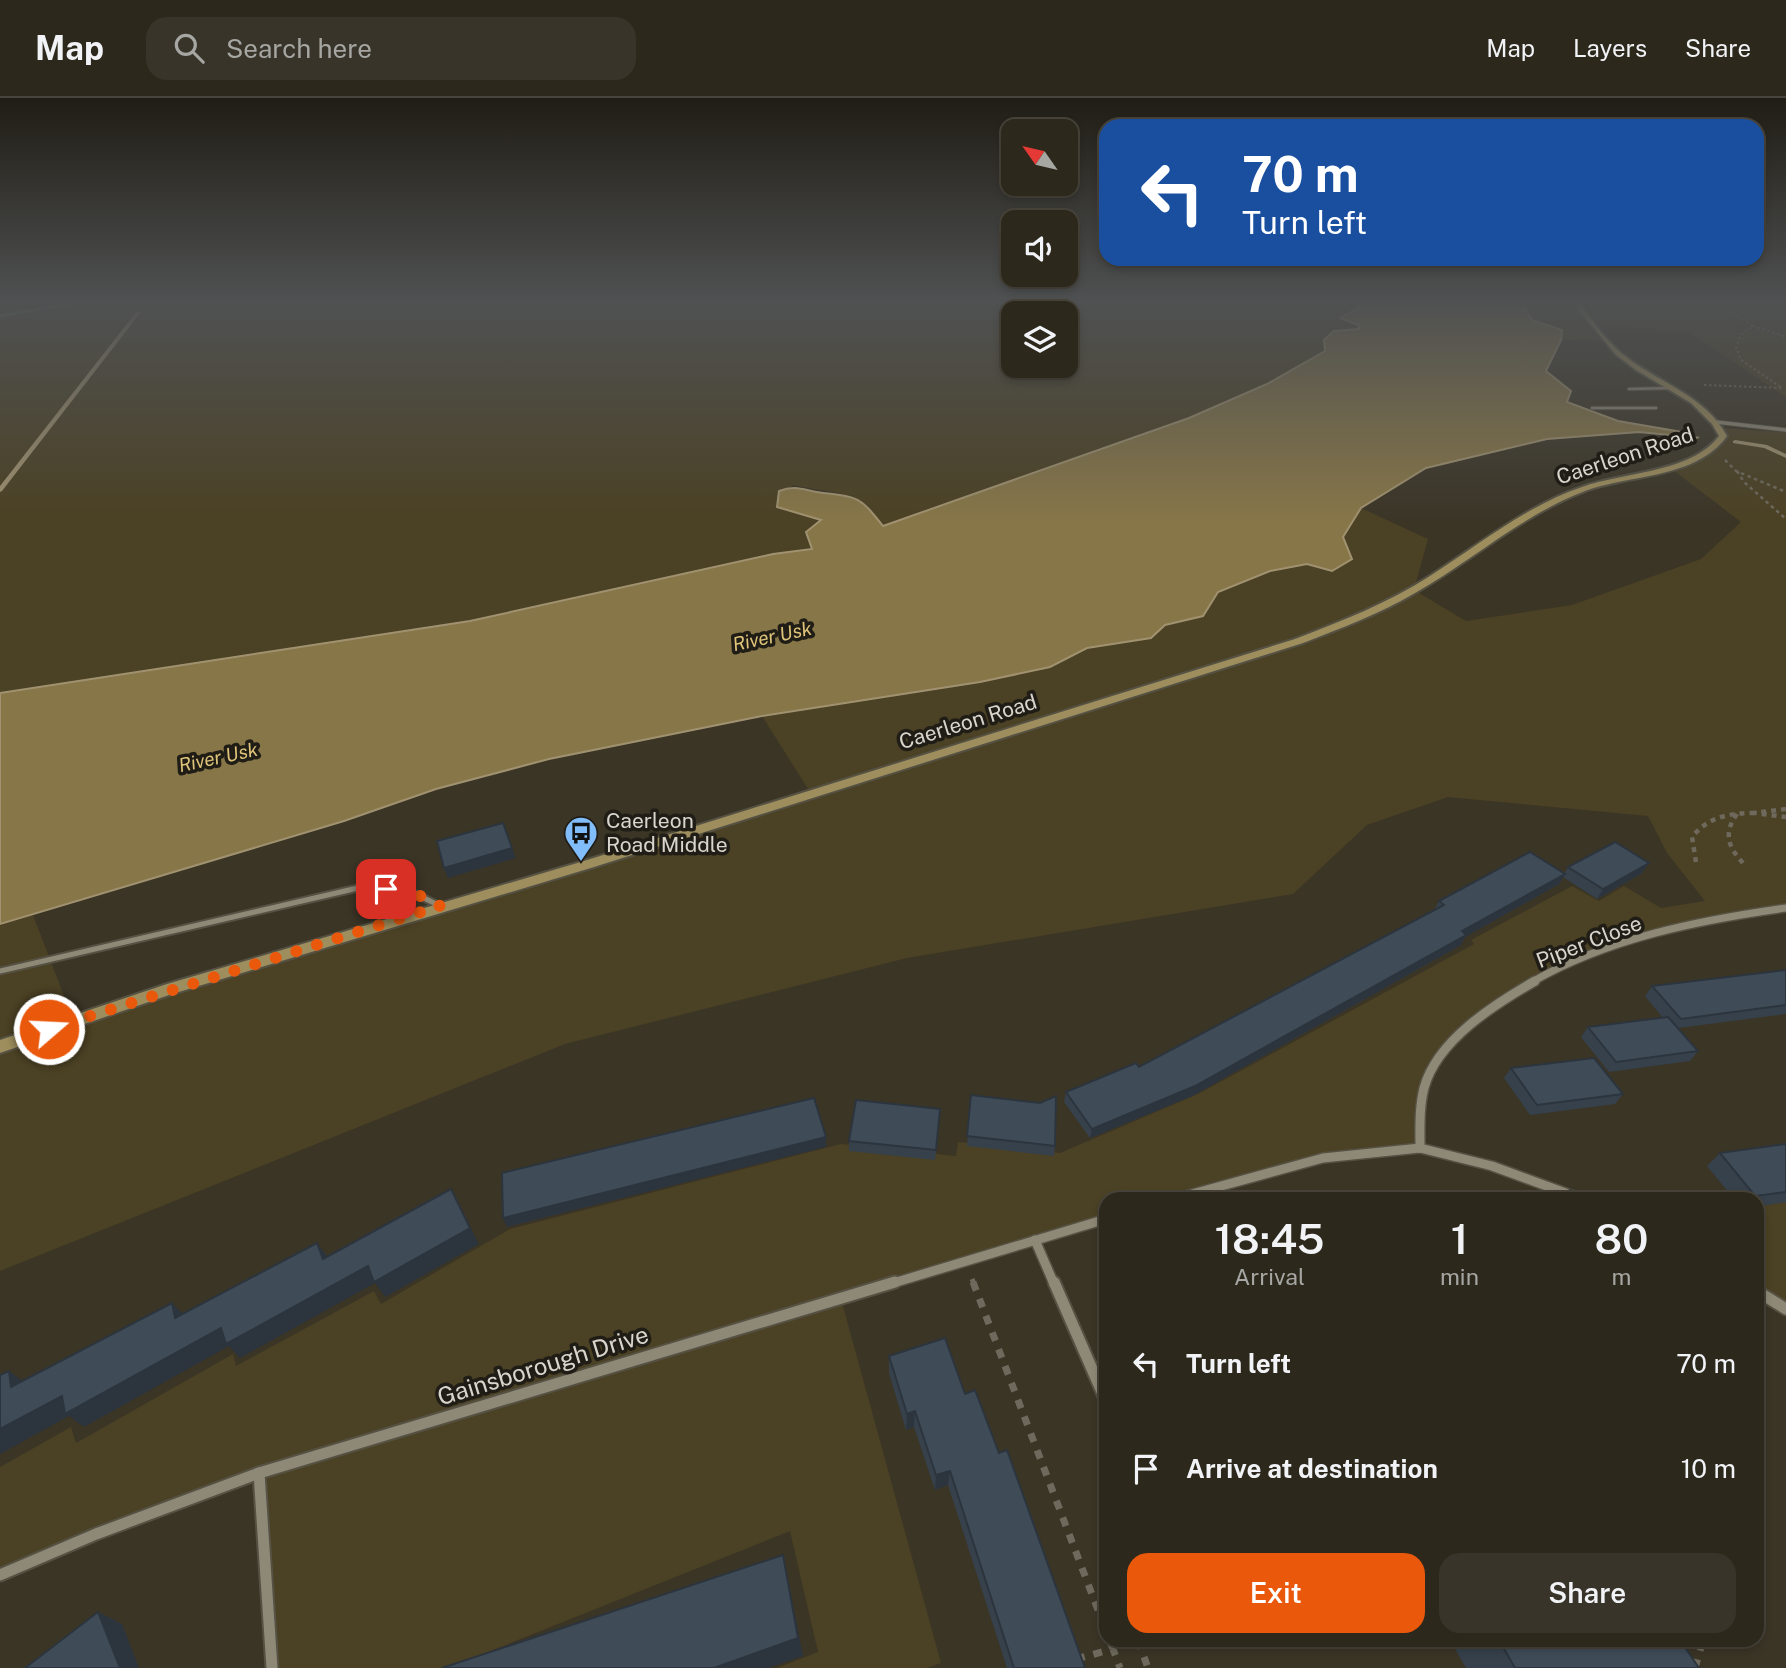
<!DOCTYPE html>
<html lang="en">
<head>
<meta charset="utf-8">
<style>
  body { margin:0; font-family:"Public Sans",sans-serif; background:#383429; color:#f1f3f6; height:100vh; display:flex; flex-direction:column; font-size:26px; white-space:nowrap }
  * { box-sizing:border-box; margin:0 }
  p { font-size:23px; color:#a6a6a3 }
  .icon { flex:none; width:38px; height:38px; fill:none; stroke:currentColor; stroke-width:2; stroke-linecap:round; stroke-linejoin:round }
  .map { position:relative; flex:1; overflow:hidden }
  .panel { position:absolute; left:1099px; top:1094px; width:665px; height:455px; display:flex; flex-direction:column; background:#2c281c; border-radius:21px; box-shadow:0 4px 10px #0003,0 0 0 2px #48443b }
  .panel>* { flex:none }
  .hud { position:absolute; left:1099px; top:21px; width:665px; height:147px; border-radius:21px; box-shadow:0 4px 10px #0003,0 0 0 2px #48443b; background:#1a4fa0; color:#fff; overflow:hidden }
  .needle { width:46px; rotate:304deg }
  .controls { position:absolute; left:1001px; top:21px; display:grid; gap:14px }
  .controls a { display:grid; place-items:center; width:77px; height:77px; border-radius:14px; background:#2c281c; box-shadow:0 4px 10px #0003,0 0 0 2px #48443b; font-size:35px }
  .pin { position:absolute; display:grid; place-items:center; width:60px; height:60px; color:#fff; margin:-30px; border-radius:14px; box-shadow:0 4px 10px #0006 }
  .me { position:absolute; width:77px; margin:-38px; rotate:71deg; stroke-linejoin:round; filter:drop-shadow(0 0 5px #0008) }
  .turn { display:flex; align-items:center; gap:24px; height:147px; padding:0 28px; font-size:32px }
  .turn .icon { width:91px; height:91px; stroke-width:2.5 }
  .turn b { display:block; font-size:49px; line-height:60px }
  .eta { display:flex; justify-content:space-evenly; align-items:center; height:119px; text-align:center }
  .eta b { font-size:42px; font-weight:600; line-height:49px }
  .cta { display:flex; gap:14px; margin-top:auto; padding:14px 28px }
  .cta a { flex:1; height:80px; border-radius:21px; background:#ea580c; color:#fff; font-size:28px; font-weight:600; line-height:80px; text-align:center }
  .cta a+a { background:#383429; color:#f1f3f6 }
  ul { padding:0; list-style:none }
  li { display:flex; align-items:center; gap:21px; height:105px; padding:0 28px }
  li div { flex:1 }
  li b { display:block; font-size:26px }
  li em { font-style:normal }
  header { display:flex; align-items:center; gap:42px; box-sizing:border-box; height:98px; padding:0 35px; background:#2c281c; border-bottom:2px solid #48443b }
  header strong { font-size:33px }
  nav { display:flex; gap:38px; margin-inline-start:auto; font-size:24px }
  .search { width:490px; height:63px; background:#383429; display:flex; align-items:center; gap:18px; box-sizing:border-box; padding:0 24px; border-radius:21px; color:#a6a6a3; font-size:26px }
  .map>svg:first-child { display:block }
</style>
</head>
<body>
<header>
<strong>Map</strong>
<div class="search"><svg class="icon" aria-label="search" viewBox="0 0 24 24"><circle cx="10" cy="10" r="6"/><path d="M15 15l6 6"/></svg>Search here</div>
<nav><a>Map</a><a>Layers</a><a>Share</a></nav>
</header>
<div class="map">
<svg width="1786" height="1570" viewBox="0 0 1786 1570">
  <rect width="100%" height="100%" fill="#3b3526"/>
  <g fill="#4b4124" fill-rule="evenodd">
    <path d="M0 204H1355L1362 208 1341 220 1358 227 1359 231 1352 232C1275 291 1184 322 1093 354 1023 379 953 403 883 428 856 389 835 397 793 387L777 409 821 422 813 451 773 456 470 523 0 595ZM1013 215H1066V268H1013Z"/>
    <path d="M1522 204H1786V299L1689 234 1594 227 1606 243 1561 242 1562 232 1532 222Z"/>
    <path d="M1720 330 1786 334V810C1756 815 1726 817 1696 824 1672 829 1648 839 1625 847 1553 872 1473 902 1432 971 1418 994 1421 1024 1420 1050L1323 1060 1174 1101H1106V1121L841 1201 941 1565 927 1570H777L818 1554 790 1433 448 1570H272L259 1376 0 1477V1369L71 1329 76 1345 233 1256 236 1268 374 1193 381 1206 510 1131 841 1046 956 1058 958 1044 1060 1055 1198 996 1474 846 1471 842 1572 788 1599 803 1624 788 1661 810 1705 803 1667 755 1648 718 1448 699 1367 727 1293 796 907 860 565 946 0 1173V826L33 817 73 921 810 694 762 618 980 584 1050 569 1087 550 1151 540 1165 527 1203 518 1218 494 1270 473 1307 466 1332 473 1351 462 1343 439 1361 410 1428 441 1414 492 1466 523 1572 507 1701 461 1741 424 1669 369 1720 347 1723 338Z"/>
    <path d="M1786 1095V1211L1757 1193V1101Z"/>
  </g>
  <path fill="#877648" stroke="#a09270" stroke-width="2" d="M1355 204H1522L1532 222 1562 232 1561 242 1546 273 1571 293 1567 304 1618 323 1682 334 1689 339 1639 334 1547 341 1426 370 1361 410 1343 439 1352 461 1332 473 1307 466 1270 473 1218 494 1203 518 1165 527 1151 540 1087 550 1050 569 980 584 762 618 549 661 436 691 344 723 0 826V595L470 523 773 456 812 451 806 434 821 422 777 409 779 393C797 386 805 393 823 395 859 399 860 399 883 428L1189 320 1267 286 1325 253 1324 242 1334 233 1359 231 1358 227 1340 220 1361 208Z"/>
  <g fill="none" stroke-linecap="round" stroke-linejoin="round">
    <g fill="#a09270" fill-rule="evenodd">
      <path d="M137 213 141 214 2 393 0 394V388Z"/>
      <path d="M1689 337 1700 339 1697 341 1687 340V338Z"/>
      <path d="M1735 342 1767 347 1786 356V360L1764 350 1733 345V343Z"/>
    </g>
    <defs>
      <g id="service-far2">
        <path d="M0 218 78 204"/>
        <path d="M1629 291 1671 290"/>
        <path d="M1592 310H1656"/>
      </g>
      <path id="service-far1" d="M1716 324 1786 332"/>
      <path id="service" d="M0 873 362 789 410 793 440 808"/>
      <path id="minor-far2" d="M1532 884C1608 840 1700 822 1786 810"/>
      <g id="minor-far1">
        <path d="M1420 1050C1420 1030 1419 1010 1424 990 1437 942 1495 906 1535 883"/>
        <path d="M1174 1101 1323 1060 1420 1050 1492 1068 1582 1101"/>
        <path d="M1035 1142 1054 1186"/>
        <path d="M890 1186 1106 1121"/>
      </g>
      <g id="minor">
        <path d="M1054 1184 1106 1303"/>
        <path d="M1757 1193 1786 1211"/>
        <path d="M259 1375 272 1570"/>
        <path d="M0 1477 96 1436 259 1375 895 1184"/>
      </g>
      <path id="secondary" d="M1572 204H1578C1594 224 1608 246 1629 261 1664 287 1705 298 1727 338 1696 381 1631 376 1585 393 1522 417 1473 462 1415 495 1380 516 1341 530 1303 545L594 769 172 896 0 955V942L167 886 584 763 1295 541C1342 523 1388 505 1430 478 1480 446 1526 408 1582 389 1623 374 1691 375 1719 338L1712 326 1691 305 1636 272 1616 257Z"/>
    </defs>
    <use href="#service-far2" stroke="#555143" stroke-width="4.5"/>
    <use href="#service-far1" stroke="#555143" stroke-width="5"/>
    <use href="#service" stroke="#555143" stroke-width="9"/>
    <use href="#minor-far2" stroke="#555143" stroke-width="10"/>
    <use href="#minor-far1" stroke="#555143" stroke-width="12"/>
    <use href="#minor" stroke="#555143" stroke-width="15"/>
    <use href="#secondary" stroke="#555143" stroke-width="4"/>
    <g stroke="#6e695c" stroke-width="2" stroke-dasharray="2.5 2.5" stroke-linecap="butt">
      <path d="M1679 204 1735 216"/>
      <path d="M1753 228 1786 239"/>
      <path d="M1704 287 1782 290 1741 262 1736 249 1741 237 1753 228 1730 213 1726 204"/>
    </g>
    <g stroke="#6e695c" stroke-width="2.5" stroke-dasharray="3.5 3.5" stroke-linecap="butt">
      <path d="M1725 362 1736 373 1786 394"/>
      <path d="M1737 373 1744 384 1786 421"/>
    </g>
    <g stroke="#6e695c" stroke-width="4.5" stroke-dasharray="5 5" stroke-linecap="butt">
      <path d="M1786 711 1754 715 1786 719"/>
      <path d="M1737 716C1723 735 1728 749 1743 765"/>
      <path d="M1696 764 1692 739C1708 719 1729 715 1754 715"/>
    </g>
    <path stroke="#6e695c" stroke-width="5" stroke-dasharray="6 6" stroke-linecap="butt" d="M972 1181 974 1186"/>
    <g stroke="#6e695c" stroke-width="7" stroke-dasharray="9 9" stroke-linecap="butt">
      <path d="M973 1184 1106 1533"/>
      <path d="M1757 1336 1762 1312"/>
      <path d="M1109 1542 1113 1551"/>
      <path d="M1138 1542 1148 1570"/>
      <path d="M1076 1561 1113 1551 1120 1570"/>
      <path d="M1695 1570 1703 1542"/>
    </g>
    <use href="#service-far2" stroke="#8e8876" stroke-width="2.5"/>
    <use href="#service-far1" stroke="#8e8876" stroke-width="3.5"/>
    <use href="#service" stroke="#8e8876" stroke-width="5"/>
    <use href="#minor-far2" stroke="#8e8876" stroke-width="7"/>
    <use href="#minor-far1" stroke="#8e8876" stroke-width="9"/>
    <use href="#minor" stroke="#8e8876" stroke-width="11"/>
    <use href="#secondary" fill="#9e8e5d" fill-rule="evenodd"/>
  </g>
  <g fill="#36414c">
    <path d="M1568 769 1642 775 1597 801 1563 779 1559 786 1465 839 1461 847 1192 998 1090 1040 1064 1004 1066 994 1139 969 1434 812 1439 803 1564 776Z"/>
    <path d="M1786 872V916L1678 930 1698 953 1690 963 1609 974 1581 939 1588 929 1663 920 1645 898 1652 888Z"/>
    <path d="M1511 970 1623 996 1615 1006 1530 1017 1504 980Z"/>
    <path d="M971 997 1055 1048 1054 1058 967 1048Z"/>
    <path d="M940 1011 935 1062 849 1053V1043Z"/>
    <path d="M1786 1046V1104L1757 1109V1101H1734L1707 1068 1720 1055Z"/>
    <path d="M889 1258 965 1296 999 1355 1085 1570H1007L948 1387 935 1392 914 1329 906 1332 889 1275Z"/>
    <path d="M1450 1542H1680L1699 1570H1466Z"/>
  </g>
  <g fill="#2c353e">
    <path d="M512 750 516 760 448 780 444 770Z"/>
    <path d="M1649 765 1642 775 1597 801 1603 791Z"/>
    <path d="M1565 776 1559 786 1465 839 1461 847 1192 998 1090 1040 1092 1031 1462 833Z"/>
    <path d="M826 1039V1049L507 1129 503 1120Z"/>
    <path d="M451 1091 479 1146 385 1199 375 1185 240 1260 229 1248 84 1329 69 1318 0 1356V1331L62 1298 368 1168Z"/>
    <path d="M317 1145 329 1161H323Z"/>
    <path d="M172 1205 187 1220H175Z"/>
    <path d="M9 1273 28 1287 11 1289Z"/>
    <path d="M915 1313 914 1329 906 1332 907 1316Z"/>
    <path d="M950 1373 948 1387 935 1392 936 1377Z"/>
    <path d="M783 1457 803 1558 768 1570H714Z"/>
    <path d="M98 1514 122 1526 139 1570H120Z"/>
  </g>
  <g fill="#3f4c58" stroke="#2c353e" stroke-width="2">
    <path d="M503 725 512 750 444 770 437 743Z"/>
    <path d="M1615 744 1649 765 1603 791 1568 769Z"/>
    <path d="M1530 754 1565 776 1462 833 1466 837 1195 988 1092 1031 1066 994 1136 965 1139 969 1444 807 1439 803Z"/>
    <path d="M1786 872V907L1681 921 1652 888Z"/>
    <path d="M1668 919 1698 953 1616 964 1588 929Z"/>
    <path d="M1594 960 1623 996 1537 1007 1511 970Z"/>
    <path d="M971 997 1040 1005 1056 998 1055 1048 967 1038Z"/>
    <path d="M814 1000 826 1039 503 1120 502 1075Z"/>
    <path d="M856 1002 940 1011 936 1052 849 1043Z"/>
    <path d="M1786 1046V1094L1755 1098 1720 1055Z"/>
    <path d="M451 1091 470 1130 374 1184 368 1168 226 1246 221 1230 65 1316 62 1298 0 1331V1277L9 1273 11 1289 172 1205 175 1220 317 1145 323 1161Z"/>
    <path d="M1571 1092 1578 1101H1543Z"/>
    <path d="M945 1240 965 1296 975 1292 999 1355 1007 1352 1085 1570H1014L950 1373 936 1377 915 1313 907 1316 889 1258Z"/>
    <path d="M783 1457 798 1540 714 1570H442Z"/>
    <path d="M98 1514 120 1570H25Z"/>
    <path d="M1499 1542H1680L1699 1570H1515Z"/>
  </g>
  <linearGradient id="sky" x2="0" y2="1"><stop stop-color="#201d15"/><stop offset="0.48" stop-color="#4f5152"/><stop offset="1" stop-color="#4f5152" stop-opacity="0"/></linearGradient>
  <rect width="1786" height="424" fill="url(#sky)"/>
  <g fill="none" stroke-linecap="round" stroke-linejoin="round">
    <path stroke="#ea580c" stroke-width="12" stroke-dasharray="0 21.6" d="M49 931 440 808 410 793 386 791"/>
  </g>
  <defs>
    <symbol id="bus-pin" viewBox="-11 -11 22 30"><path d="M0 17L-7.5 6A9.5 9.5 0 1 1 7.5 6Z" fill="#80bdfa" stroke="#201d16"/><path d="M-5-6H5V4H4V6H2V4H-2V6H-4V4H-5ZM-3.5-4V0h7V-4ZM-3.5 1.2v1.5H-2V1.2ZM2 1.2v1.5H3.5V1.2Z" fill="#111"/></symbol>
  </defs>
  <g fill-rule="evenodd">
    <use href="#bus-pin" x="562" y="716" width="38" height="52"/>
  </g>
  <g text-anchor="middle" stroke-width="7" stroke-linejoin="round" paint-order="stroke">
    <g font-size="19" font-style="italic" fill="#dfc47a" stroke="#201d16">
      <text transform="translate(772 538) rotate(-12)" y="7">River Usk</text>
      <text transform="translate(218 659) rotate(-12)" y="7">River Usk</text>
    </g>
    <g font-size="21" fill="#d9d5cc" stroke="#201d16">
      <text transform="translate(1625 358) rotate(-18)" y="7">Caerleon Road</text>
      <text transform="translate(968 624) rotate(-17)" y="7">Caerleon Road</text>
      <text transform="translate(1589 844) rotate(-21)" y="7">Piper Close</text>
    </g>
    <g font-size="21" fill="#d9d5cc" stroke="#201d16" text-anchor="start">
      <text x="606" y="730">Caerleon<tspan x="606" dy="24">Road Middle</tspan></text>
    </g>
    <g font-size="24" fill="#d9d5cc" stroke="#201d16">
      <text transform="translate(543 1268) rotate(-17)" y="8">Gainsborough Drive</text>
    </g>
  </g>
</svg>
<div class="controls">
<a><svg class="needle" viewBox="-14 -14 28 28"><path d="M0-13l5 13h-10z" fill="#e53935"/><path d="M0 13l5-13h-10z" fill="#a6a6a3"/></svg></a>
<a><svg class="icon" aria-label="sound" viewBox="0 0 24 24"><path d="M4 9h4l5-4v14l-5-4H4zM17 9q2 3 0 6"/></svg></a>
<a><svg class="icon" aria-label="layers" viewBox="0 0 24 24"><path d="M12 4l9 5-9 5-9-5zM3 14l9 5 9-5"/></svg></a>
</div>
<div class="pin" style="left:386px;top:791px;background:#d93025"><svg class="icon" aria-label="arrive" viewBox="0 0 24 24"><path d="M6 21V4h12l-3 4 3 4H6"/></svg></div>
<svg class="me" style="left:49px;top:931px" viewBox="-20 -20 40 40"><circle r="17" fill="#ea580c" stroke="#fff" stroke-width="3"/><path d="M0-11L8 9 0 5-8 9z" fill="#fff"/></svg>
<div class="hud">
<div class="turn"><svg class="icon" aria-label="left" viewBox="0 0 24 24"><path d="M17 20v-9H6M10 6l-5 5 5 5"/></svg><div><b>70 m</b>Turn left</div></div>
</div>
<section class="panel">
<div class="eta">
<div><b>18:45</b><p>Arrival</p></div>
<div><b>1</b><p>min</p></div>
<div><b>80</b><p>m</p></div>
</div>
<ul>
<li><svg class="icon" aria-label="left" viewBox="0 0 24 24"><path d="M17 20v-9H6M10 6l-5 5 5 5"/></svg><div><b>Turn left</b></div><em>70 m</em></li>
<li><svg class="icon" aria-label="arrive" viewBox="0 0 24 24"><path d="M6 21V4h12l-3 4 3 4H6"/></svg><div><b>Arrive at destination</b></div><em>10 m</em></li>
</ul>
<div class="cta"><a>Exit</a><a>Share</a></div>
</section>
</div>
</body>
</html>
